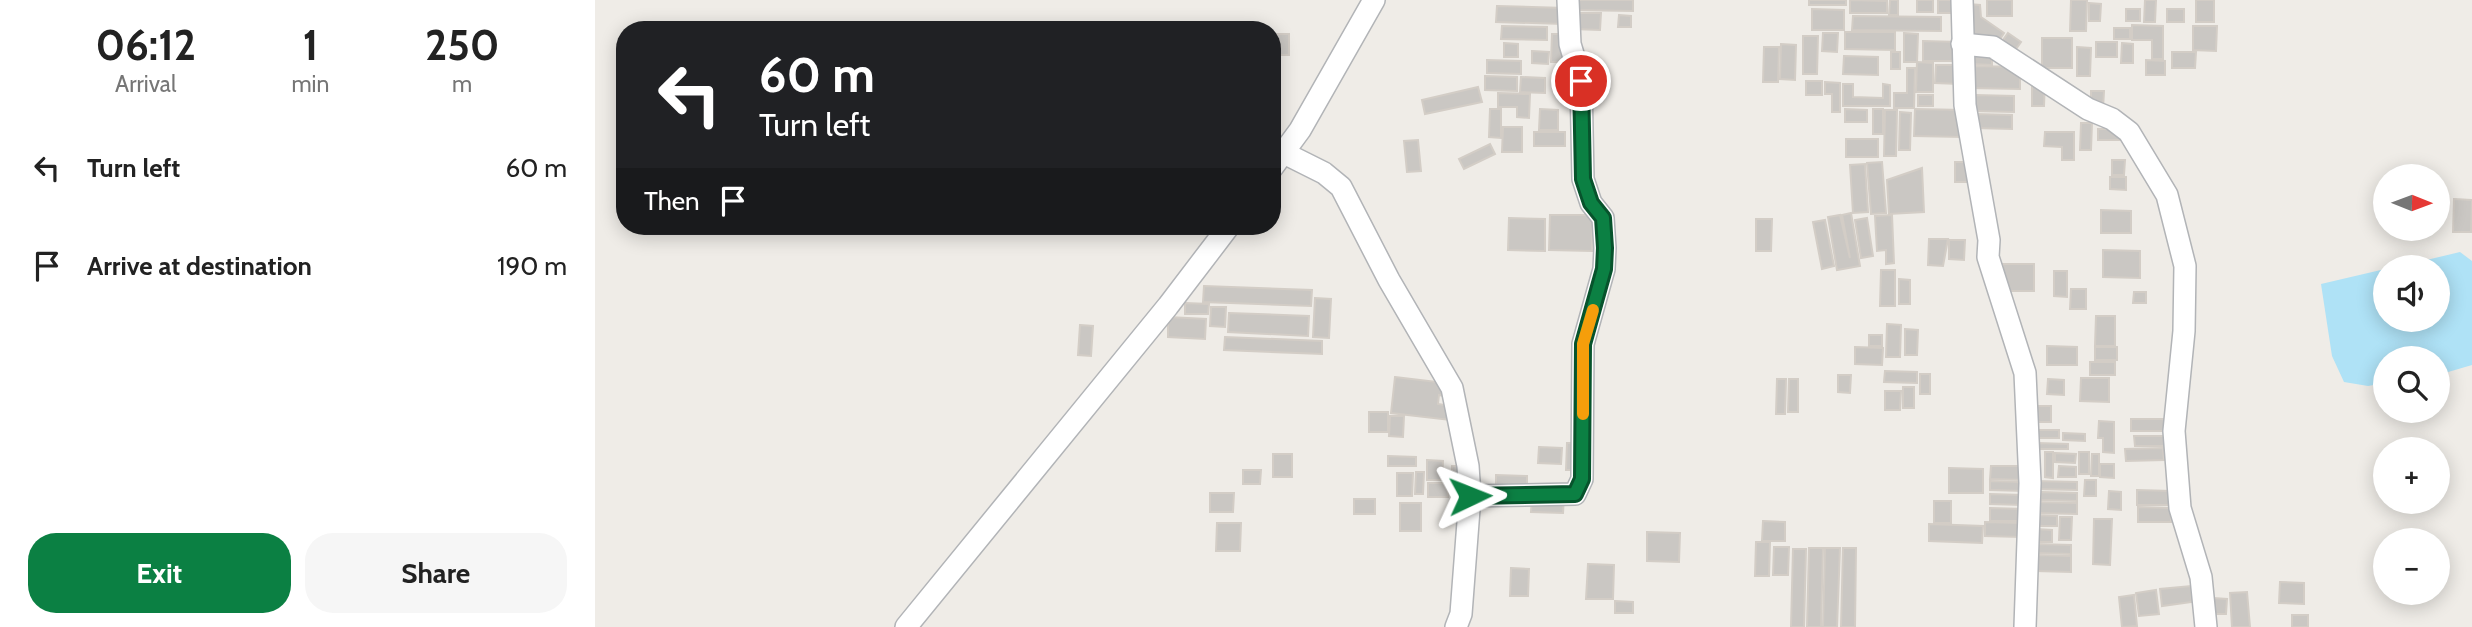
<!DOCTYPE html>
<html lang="en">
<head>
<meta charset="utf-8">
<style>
  body { margin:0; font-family:Cabin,sans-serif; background:#f6f6f6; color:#222; height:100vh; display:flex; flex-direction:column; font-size:26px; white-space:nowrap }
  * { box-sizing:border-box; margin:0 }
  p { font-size:23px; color:#767676 }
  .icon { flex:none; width:38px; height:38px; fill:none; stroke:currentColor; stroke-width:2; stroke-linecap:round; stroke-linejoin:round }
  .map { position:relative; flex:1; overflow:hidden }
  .side { display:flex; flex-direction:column; background:#fff; width:595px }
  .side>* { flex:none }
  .guide { position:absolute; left:21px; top:21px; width:665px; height:214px; border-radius:28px; box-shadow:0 4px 18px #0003; background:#202124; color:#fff; overflow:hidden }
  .needle { width:46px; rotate:91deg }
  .buttons { position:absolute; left:1778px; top:164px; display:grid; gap:14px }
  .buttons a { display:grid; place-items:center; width:77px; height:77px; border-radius:50%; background:#fff; box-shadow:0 4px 18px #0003; font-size:35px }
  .pin { position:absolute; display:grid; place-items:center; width:60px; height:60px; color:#fff; margin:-30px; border:4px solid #fff; border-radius:50%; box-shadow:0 2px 7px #0007 }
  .me { position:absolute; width:77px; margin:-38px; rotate:88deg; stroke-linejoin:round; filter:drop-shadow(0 0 5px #0008) }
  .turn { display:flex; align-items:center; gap:24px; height:147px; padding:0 28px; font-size:32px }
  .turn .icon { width:91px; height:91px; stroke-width:2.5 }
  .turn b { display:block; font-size:49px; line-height:60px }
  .then { display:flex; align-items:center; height:66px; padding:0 28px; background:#0003; gap:14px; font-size:26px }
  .eta { display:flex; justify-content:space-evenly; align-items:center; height:119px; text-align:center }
  .eta b { font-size:42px; font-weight:700; line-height:49px }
  .cta { display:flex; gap:14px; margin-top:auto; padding:14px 28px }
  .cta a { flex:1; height:80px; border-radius:28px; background:#0b8043; color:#fff; font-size:28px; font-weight:700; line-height:80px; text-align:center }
  .cta a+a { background:#f6f6f6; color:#222 }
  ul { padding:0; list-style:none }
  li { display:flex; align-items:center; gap:21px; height:98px; padding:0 28px }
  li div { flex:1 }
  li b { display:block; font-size:26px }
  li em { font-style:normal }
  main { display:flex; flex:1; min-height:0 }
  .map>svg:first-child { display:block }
</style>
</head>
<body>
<main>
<section class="side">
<div class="eta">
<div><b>06:12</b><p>Arrival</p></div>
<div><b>1</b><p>min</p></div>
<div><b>250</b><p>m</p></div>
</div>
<ul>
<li><svg class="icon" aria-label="left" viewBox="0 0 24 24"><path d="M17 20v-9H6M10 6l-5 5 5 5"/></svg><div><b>Turn left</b></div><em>60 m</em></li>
<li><svg class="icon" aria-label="arrive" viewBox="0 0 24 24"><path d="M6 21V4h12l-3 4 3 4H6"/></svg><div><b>Arrive at destination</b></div><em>190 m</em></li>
</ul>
<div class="cta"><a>Exit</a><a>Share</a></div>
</section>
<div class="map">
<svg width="1877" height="627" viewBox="0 0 1877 627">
  <rect width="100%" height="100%" fill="#efece7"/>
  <path fill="#afe2f6" d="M1865 252 1877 261V365L1843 375V359H1790V383L1773 386 1749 382 1737 356 1726 284 1790 269V320H1843V268H1798Z"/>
  <g fill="#cac7c3" stroke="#d3cdc6" stroke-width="2">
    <path d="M978 0H1038V11L978 10Z"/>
    <rect x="1214" y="0" width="37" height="5"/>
    <path d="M1255 0 1292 1V13H1255Z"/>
    <path d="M1295 0H1303V15H1294Z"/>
    <rect x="1322" y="0" width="16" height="12"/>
    <rect x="1343" y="0" width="19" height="13"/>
    <rect x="1392" y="0" width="25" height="16"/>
    <path d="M1476 0H1492L1491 31H1475Z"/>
    <path d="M1550 0H1561L1560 22H1549Z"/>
    <rect x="1601" y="0" width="18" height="22"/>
    <path d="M1494 3 1506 4 1505 21H1494Z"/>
    <path d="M1373 4 1385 5 1386 17 1409 33 1400 47 1372 36Z"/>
    <path d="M902 6 970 8 969 24 901 22Z"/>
    <path d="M1217 9 1249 10V30H1217Z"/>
    <rect x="1531" y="9" width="14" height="12"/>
    <rect x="1572" y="9" width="17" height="13"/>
    <path d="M978 13H1006L1005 30 978 29Z"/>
    <path d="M1024 15 1036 16V27H1023Z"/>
    <path d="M1258 16 1346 17V31L1257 30Z"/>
    <path d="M1537 25 1568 26V59H1557V40H1537Z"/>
    <path d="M907 26 952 27V40L906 39Z"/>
    <path d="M1598 26H1622L1621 51 1598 50Z"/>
    <rect x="1519" y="28" width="16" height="11"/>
    <path d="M1250 32H1300V50L1250 49Z"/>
    <path d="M1228 33H1243L1242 52 1227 51Z"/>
    <path d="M1309 33 1323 34 1322 62H1309Z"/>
    <path d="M1413 33 1426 42 1416 56 1403 47Z"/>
    <rect x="677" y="34" width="17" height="21"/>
    <path d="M957 34H971V62H956Z"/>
    <path d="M1208 36H1223L1222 74H1208Z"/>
    <rect x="1447" y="38" width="30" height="30"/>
    <path d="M1328 41 1364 42V61H1328Z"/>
    <rect x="1501" y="42" width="21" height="15"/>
    <path d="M909 43 923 44V57H909Z"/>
    <path d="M1527 43 1538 44V63H1526Z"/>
    <path d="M1186 44 1201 45 1200 80 1185 79Z"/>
    <path d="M1169 47H1184L1183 82H1168Z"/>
    <path d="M1482 47 1496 48 1495 76H1482Z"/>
    <path d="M1376 48H1397V65L1375 64Z"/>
    <path d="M937 51 954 52 953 64 937 63Z"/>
    <rect x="1296" y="52" width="9" height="17"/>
    <path d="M1577 52H1601L1600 68H1577Z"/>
    <path d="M1249 56 1283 57V75L1248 74Z"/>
    <path d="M892 60 926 61V74L892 73Z"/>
    <path d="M1551 60 1570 61V75H1551Z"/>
    <path d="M1322 62 1338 63V92H1321Z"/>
    <path d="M966 65H979L978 85 966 84Z"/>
    <path d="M1341 65H1365L1364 84 1340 83Z"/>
    <path d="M1376 66 1425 67V89L1375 88Z"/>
    <path d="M1312 68H1320L1319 108H1299V93H1312Z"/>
    <path d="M890 76 922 77V91L890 90Z"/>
    <path d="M926 77 950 78V93L925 92Z"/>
    <path d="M1437 80H1450L1449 106H1437Z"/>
    <rect x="1211" y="81" width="16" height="14"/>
    <path d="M1230 82 1245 83V112H1237V94H1230Z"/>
    <path d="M1248 84H1258V97L1288 98V84L1295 85V106H1248Z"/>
    <path d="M883 87 887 102 830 114 827 100Z"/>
    <path d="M1496 91H1509L1508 109H1496Z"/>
    <path d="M903 93 935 94 934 118 922 117V107H903Z"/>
    <rect x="1323" y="95" width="15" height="11"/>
    <path d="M1380 95 1419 96V112L1379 111Z"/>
    <path d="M895 109H906V138L894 137Z"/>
    <path d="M945 109 963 110V130H944Z"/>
    <path d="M1250 109 1272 110V122H1250Z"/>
    <rect x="1278" y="109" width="10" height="25"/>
    <path d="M1320 109 1369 110 1368 137 1319 136Z"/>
    <path d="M1290 110H1302L1301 156H1289Z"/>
    <path d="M1305 112 1316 113 1315 150H1304Z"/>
    <path d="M1380 114 1417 115V129L1380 128Z"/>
    <path d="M1486 123H1497L1496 150H1485Z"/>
    <path d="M908 127H927V152H907Z"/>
    <rect x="1503" y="129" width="24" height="11"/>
    <rect x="939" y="132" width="31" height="14"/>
    <path d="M1450 132H1479V160H1467V147L1449 146Z"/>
    <rect x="1251" y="139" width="32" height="18"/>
    <path d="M823 140 826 171 812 172 809 141Z"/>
    <path d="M895 144 900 154 869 169 864 159Z"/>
    <path d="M1517 160H1530L1529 175H1517Z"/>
    <path d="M1287 162 1291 213 1276 214 1272 163Z"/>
    <rect x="1360" y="162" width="15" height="20"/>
    <path d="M1270 164 1273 212 1258 213 1255 165Z"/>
    <path d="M1327 168 1329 212 1294 214 1292 180Z"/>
    <path d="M1515 177H1531V190L1515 189Z"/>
    <path d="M1859 199 1877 200 1876 232H1858Z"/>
    <path d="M1506 210 1536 211V233H1506Z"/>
    <path d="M1256 213 1265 266 1242 270 1233 217 1245 215 1255 258 1247 215Z"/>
    <path d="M955 215H998L997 251 954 250Z"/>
    <path d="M1297 215 1299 263 1291 264V250L1282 251 1280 216Z"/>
    <path d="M914 218 950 219V251L913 250Z"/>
    <path d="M1272 218 1278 256 1266 258 1260 220Z"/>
    <path d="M1161 219H1177L1176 251H1161Z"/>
    <path d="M1230 220 1239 266 1227 269 1218 222Z"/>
    <path d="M1334 239H1353L1348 266 1333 265Z"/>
    <path d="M1354 240H1370L1369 260 1354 259Z"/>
    <path d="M1508 250 1545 251V278L1508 277Z"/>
    <path d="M1408 264H1439V291H1407Z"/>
    <path d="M1286 270H1300V306H1285Z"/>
    <path d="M1459 271H1472V297L1459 296Z"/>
    <path d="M1304 279 1315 280V304H1304Z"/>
    <path d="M609 286 717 290 716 306 608 302Z"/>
    <path d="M1476 289H1491V309H1475Z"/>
    <path d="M1539 292H1551V303H1538Z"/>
    <path d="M720 298 736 299 734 338 718 337Z"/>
    <path d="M590 303 614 304 613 314H590Z"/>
    <path d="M616 307H631L630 327 615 326Z"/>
    <path d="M634 313 714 316 713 336 633 332Z"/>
    <path d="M1501 316H1520V346H1500Z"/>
    <path d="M573 317 611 319 610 339 573 337Z"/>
    <path d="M1292 324 1306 325 1305 357H1291Z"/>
    <path d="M485 325 498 326 496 356 483 355Z"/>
    <path d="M1310 329 1323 330 1322 355H1310Z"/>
    <rect x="1274" y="335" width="13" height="11"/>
    <path d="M630 337 727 341V354L629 350Z"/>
    <path d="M1452 346 1482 347V365H1452Z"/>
    <path d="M1260 347 1288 348 1287 365 1260 364Z"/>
    <rect x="1500" y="347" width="22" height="13"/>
    <rect x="1495" y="362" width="25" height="13"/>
    <path d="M1290 371 1322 372V383L1289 382Z"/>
    <rect x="1325" y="374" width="10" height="20"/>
    <path d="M1243 375H1256L1255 393 1243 392Z"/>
    <path d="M800 377 851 383 849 396 844 395 843 404 857 406 855 420 796 413Z"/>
    <path d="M1486 378H1514V402L1485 401Z"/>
    <path d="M1182 379H1191L1190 414H1181Z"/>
    <path d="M1194 379H1203V412H1193Z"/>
    <path d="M1453 379 1469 380V395L1452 394Z"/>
    <rect x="1308" y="387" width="11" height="21"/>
    <path d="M1290 391H1306L1305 410H1290Z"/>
    <path d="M1442 406H1456V422H1441Z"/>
    <rect x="774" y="412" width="19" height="20"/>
    <path d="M795 416H809L808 437 794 436Z"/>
    <rect x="1536" y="419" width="38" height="12"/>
    <path d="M1504 421 1519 422V453L1508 452V438H1503Z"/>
    <rect x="1443" y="430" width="21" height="8"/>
    <path d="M1468 433 1490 434V441L1468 440Z"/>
    <path d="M1539 436H1571V446H1540Z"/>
    <path d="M972 443H984L983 470H971Z"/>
    <path d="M1442 443 1473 444V449H1442Z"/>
    <path d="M944 447 967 448 966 464 943 463Z"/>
    <path d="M1568 448 1569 460 1531 461 1530 449Z"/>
    <path d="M1450 452H1458V478L1450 477Z"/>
    <rect x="1484" y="452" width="10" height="22"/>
    <path d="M1460 453 1481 454 1480 463 1460 462Z"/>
    <rect x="678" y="454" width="19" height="23"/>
    <path d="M1497 454H1504V476H1496Z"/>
    <path d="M793 456 821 457V466H793Z"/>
    <path d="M832 460 848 461 847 480H832Z"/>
    <path d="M1505 464H1519V478L1505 477Z"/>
    <path d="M857 466H866V491H856Z"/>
    <path d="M1396 466H1428V480L1395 479Z"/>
    <path d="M1464 466 1481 467V477H1463Z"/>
    <path d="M1354 468 1388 469V493H1354Z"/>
    <path d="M648 470H666L665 484H648Z"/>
    <path d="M821 472H829L828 494H820Z"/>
    <path d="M802 473H818L817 496H802Z"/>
    <path d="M901 475 932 476V488L901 487Z"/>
    <path d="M1490 480H1501V496H1489Z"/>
    <path d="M1395 481 1429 482V491L1395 490Z"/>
    <path d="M1439 481 1482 482V490L1439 489Z"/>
    <rect x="833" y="483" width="20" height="14"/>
    <path d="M1542 490 1576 491V505H1542Z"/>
    <path d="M1514 491 1526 492V510L1513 509Z"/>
    <path d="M1446 492 1482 493V501L1446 500Z"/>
    <path d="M615 493H639L638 512H615Z"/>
    <path d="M1395 494 1428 495 1427 505 1395 504Z"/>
    <path d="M937 496 969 497 968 513 936 512Z"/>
    <rect x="759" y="499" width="21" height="15"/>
    <rect x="1339" y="501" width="17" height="22"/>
    <path d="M1437 502 1482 503V514L1437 513Z"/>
    <rect x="805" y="503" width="21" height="28"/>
    <path d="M1543 507 1576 508V522H1543Z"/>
    <path d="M1395 508 1429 509 1428 521H1395Z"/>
    <path d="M1440 515 1462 516V526H1439Z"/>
    <path d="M1465 517H1477L1476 540H1464Z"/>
    <path d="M1499 519H1517L1515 565 1498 564Z"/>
    <path d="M1168 521 1190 522V541H1167Z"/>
    <path d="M1390 522 1426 523V537L1390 536Z"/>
    <path d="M622 523H646L645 551H621Z"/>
    <path d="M1334 524 1388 526 1387 543 1334 541Z"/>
    <path d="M1440 529 1457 530V542H1440Z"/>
    <path d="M1052 532 1085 533 1084 562 1052 561Z"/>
    <path d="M1161 542H1175L1174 576H1160Z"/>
    <path d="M1440 544 1476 545V554L1439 553Z"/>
    <path d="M1179 547H1194L1193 575H1178Z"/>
    <path d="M1214 548H1228L1226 627H1212Z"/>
    <path d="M1230 548H1245L1242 627H1228Z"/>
    <path d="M1248 548H1261L1260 627H1246Z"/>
    <path d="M1198 549H1211L1209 627H1196Z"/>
    <path d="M1441 555 1476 556V572L1441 571Z"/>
    <path d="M993 564 1019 565 1018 599H991Z"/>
    <path d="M916 568 934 569 933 596H915Z"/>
    <path d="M1685 582 1709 583V604L1684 603Z"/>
    <path d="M1596 586 1597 602 1567 606 1565 589Z"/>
    <path d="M1561 590 1564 614 1544 616 1541 593Z"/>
    <path d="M1652 592 1655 627H1637L1635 593Z"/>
    <path d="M1539 595 1542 626 1527 627 1524 597Z"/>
    <path d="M1618 598 1632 599 1631 614H1618Z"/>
    <path d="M1020 601 1038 602V613H1020Z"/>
    <rect x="1697" y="615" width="16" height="12"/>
  </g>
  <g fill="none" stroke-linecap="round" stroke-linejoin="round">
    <defs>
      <g id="minor">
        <path d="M1367 0 1370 105 1394 240 1393 257 1430 373 1435 483 1430 627"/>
        <path d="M1367 44 1398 47 1493 109 1517 119 1534 132 1572 195 1590 266 1589 331 1579 431 1585 508 1606 577 1611 627"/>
        <path d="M689 153 729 173 746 187 794 280 857 388 873 466 875 496 866 614 861 627"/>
        <path d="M677 168 705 130 779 0"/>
        <path d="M875 496 980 494 987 479 988 344 1009 269 1010 248 1008 218 996 203 988 179 986 81 975 44 973 0"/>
        <path d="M311 627 573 306 634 226"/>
      </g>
    </defs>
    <use href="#minor" stroke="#b2b4b7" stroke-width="24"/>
    <use href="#minor" stroke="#fff" stroke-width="21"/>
  </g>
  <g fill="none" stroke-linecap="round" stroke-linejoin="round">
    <defs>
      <path id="route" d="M875 496 980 494 987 479 988 344 1009 269 1010 248 1008 218 996 203 988 179 986 81"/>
    </defs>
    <use href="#route" stroke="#07532c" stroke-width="18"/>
    <use href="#route" stroke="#0b8043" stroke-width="12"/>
    <path stroke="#f59e0b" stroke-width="12" d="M988 414V344L998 310"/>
  </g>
</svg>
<div class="buttons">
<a><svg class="needle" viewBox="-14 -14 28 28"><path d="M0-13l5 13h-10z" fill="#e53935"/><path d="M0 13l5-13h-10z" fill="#767676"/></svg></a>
<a><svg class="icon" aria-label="sound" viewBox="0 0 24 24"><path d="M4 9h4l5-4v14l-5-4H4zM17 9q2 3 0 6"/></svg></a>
<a><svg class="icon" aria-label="search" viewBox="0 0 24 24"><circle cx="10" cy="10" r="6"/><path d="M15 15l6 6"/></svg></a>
<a>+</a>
<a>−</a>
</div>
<div class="pin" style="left:986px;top:81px;background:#d93025"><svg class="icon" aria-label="arrive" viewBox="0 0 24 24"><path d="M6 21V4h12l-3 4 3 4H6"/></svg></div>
<svg class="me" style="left:875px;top:496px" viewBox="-20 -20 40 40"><path d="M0-17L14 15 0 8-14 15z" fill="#0b8043" stroke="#fff" stroke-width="4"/></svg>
<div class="guide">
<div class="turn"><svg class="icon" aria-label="left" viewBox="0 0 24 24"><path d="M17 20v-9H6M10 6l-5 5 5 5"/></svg><div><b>60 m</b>Turn left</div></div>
<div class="then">Then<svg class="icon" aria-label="arrive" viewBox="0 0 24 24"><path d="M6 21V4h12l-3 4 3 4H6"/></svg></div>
</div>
</div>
</main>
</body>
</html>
